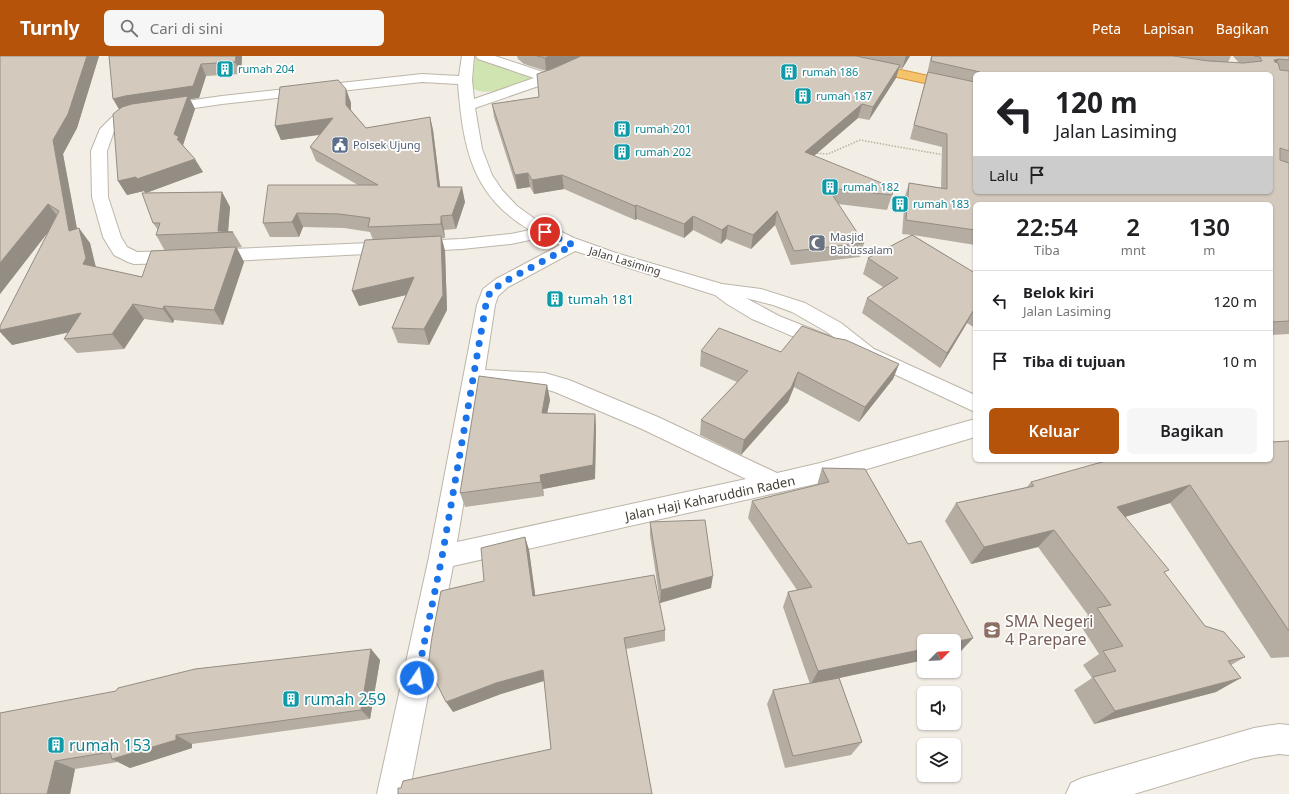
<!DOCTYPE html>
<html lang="id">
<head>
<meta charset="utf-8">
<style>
  body { margin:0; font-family:"Noto Sans",sans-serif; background:#f6f6f6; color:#202124; height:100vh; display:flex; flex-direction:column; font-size:15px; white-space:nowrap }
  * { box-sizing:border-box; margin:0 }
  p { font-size:13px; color:#757577 }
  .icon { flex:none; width:22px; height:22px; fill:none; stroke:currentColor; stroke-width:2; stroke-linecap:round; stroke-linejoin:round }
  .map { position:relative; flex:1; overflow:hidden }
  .panel { position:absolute; left:973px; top:146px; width:300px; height:260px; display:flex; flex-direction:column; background:#fff; border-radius:6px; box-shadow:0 1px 3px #0004 }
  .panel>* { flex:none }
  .top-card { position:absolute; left:973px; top:16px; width:300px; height:122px; border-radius:6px; box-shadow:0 1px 3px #0004; background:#fff; color:#202124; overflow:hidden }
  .needle { width:26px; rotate:66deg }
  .buttons { position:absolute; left:917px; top:578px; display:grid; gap:8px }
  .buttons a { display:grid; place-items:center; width:44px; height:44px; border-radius:6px; background:#fff; box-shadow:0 1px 3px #0004; font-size:20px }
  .pin { position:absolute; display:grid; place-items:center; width:34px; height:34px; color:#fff; margin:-17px; border:2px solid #fff; border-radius:50%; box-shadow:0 1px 4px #0007 }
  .me { position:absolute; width:44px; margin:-22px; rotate:12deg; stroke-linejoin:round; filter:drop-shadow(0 0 3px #0008) }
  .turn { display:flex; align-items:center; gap:14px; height:84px; padding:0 16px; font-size:18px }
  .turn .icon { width:52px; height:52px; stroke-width:2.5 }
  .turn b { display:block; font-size:28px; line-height:34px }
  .then { display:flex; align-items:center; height:38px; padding:0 16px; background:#0003; gap:8px; font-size:15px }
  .eta { display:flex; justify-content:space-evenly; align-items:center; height:68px; text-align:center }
  .eta b { font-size:24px; font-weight:600; line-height:28px }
  .cta { display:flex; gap:8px; margin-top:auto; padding:8px 16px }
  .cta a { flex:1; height:46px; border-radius:6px; background:#b45309; color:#fff; font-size:16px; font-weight:600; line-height:46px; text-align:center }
  .cta a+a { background:#f6f6f6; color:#202124 }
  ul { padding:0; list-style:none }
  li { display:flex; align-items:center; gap:12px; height:60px; padding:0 16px; border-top:1px solid #e0e0e0 }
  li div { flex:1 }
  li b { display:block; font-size:15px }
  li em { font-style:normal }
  header { display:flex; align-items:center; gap:24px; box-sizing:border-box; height:56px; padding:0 20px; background:#b45309; color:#fff }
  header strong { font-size:19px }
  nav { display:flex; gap:22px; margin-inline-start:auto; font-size:14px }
  .search { width:280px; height:36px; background:#f6f6f6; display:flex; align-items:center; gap:10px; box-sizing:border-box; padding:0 14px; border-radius:6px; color:#757577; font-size:15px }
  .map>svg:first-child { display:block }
</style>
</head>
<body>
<header>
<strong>Turnly</strong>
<div class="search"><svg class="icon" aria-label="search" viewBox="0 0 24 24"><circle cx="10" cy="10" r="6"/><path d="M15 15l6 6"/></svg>Cari di sini</div>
<nav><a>Peta</a><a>Lapisan</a><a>Bagikan</a></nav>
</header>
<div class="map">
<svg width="1289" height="738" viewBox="0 0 1289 738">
  <rect width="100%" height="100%" fill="#f2eee6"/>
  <path fill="#cfe4b0" d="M475 1 535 22C520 27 485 44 472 31Z"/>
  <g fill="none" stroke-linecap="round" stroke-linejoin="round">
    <defs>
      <g id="street">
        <path d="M462 0H474L472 24 474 43 534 22 478 3 476 0H495L546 17 586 0H602L600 3 553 25 475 52 482 93 492 119 502 134 517 150 535 163 574 182 616 197 722 228 761 233 805 247 841 267 874 293 975 339V356L864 304 827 276 792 256 773 249 746 242 779 260 832 281 835 286 832 291 825 293 818 291 752 263 727 248 715 239 575 195 508 231 498 240 495 249 485 314 545 317 569 324 658 361 777 417 820 407 975 363V381L820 427 453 510 409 738H377L429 501 477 249 483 233 496 223 560 189 544 181 511 188 462 193 211 206 205 204 202 200 205 196 211 194 462 183 511 178 530 174C471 140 463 90 458 28L422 26 222 48 140 60 122 67 114 75 107 95 108 141 121 181 127 191 137 196 179 195 185 197 188 201 185 205 179 207 134 208 128 206 114 199 103 181 92 141 91 95 100 73 112 61 137 52 222 40 422 18 459 20ZM483 329 545 333 555 336 642 373 746 423 457 486Z"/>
        <path d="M1279 668 1289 669V699L1279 698 1254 702 1134 738H1066L1071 727 1082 722 1254 672Z"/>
      </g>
      <path id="highway" d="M813 0H836L975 30V38L819 4 815 3Z"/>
    </defs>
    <use href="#street" stroke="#bdb5a9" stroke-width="2"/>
    <use href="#highway" stroke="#d4973d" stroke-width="2"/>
    <path stroke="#bdb09b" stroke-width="1.5" stroke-dasharray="1.5 1.5" stroke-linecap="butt" d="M814 97 828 98 860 84 944 99"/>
    <use href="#street" fill="#fff" fill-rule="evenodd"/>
    <use href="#highway" fill="#f6c36d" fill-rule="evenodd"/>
  </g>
  <g fill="#b5ada2" fill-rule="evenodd">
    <path d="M0 0H99L77 72 63 98 77 173 90 187 96 211 142 221 165 195 156 179 158 174 153 167 145 137 144 135 127 139 118 125 119 53 109 0H242L241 18 206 20 199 42 190 43 195 53 183 89 203 116 146 137 222 136 230 151 228 176H233L242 191 237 192 244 206 223 269 174 264 173 267 144 263 124 293 77 297 64 283 68 276 12 289 48 176 0 238Z"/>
    <path d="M517 0H910L902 13 899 12 896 22 869 64 858 62 814 100 892 139 887 154 838 148 864 187 860 201 791 209 775 169 751 193 726 183 721 188 693 174 684 182 637 163 635 164 564 133 534 138 530 131 517 133 494 61 492 48 539 41 552 13 571 5 546 15 524 8 518 3Z"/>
    <path d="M931 0H1231L1228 6 1239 7 1233 0H1289V278L1271 279V148H975V189L913 179 975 217V272L967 267 940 312 862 257 867 242 883 231 863 218 868 202 912 179 902 178 905 140 909 127 941 132 942 91 910 83 927 18ZM975 18H1271L975 136Z"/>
    <path d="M346 33 351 47V54L366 72 430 61 433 74 440 131 465 146 456 173 444 174 445 182H442L445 195 447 254 429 289 398 287 392 272 406 239 359 250 373 184 370 176 344 172 303 171 299 181H270L263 167 358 129 316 105 310 91 320 79 281 84 275 70Z"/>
    <path d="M701 295 781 296 899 308 893 323 859 366 794 331 788 346 741 399 700 379 701 364 737 326 700 310Z"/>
    <path d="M547 329 550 344 547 357 595 358 596 372 595 423 543 433 544 440 465 451 460 437Z"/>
    <path d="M1289 385V601L1271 602 1170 447 1125 461 1165 518 1205 570 1245 601 1231 609 1216 636 1094 668 1074 634 1092 622 1083 609 1099 598 1079 567 1088 559 1038 491 971 508 945 465 956 447 1027 431 1031 426Z"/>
    <path d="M822 412 865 413 908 488 921 485 973 582 960 596 954 597V585H924V604L829 624 839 622 862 686 851 699 785 712 767 648 773 634 810 628 783 551 788 536 797 534 748 462 752 445 817 429Z"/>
    <path d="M650 466 711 532 660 547 650 479Z"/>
    <path d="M525 481 529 494 535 539 665 574V585L626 593 652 738 401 732 551 693 544 625 501 638 453 656 484 525Z"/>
    <path d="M371 593 380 604 370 663 192 688V692L130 712 118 706 75 713 70 738 0 657Z"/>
  </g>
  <g fill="#948d84">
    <path d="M87 0H99L77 72 63 98 80 189 69 175 53 84Z"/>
    <path d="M236 0H242L241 18 235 6Z"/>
    <path d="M550 0H582L546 15 545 2Z"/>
    <path d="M906 0H910L902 13Z"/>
    <path d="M1279 3 1271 16 1274 4Z"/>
    <path d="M201 8 206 20 199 42 190 43 195 53 183 89 186 95 184 97 120 55 113 43Z"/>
    <path d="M900 9 896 22 869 64 873 51Z"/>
    <path d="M346 33 351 47V62L346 49Z"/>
    <path d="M862 48 858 62 802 110 805 96Z"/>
    <path d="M430 61 433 74 442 145 438 131Z"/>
    <path d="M333 62 338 76 281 84 275 70Z"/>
    <path d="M195 103 203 116 146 137 144 135 127 139 118 125Z"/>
    <path d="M528 117 530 131 517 133 515 119Z"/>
    <path d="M562 119 564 133 534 138 532 124Z"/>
    <path d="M462 131 465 146 456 173 452 159Z"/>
    <path d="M222 136 230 151 228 176 218 175Z"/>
    <path d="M48 148 59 162 0 238V207Z"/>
    <path d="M636 149 637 163 635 164V150Z"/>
    <path d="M777 155 775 169 751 193 753 179Z"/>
    <path d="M297 157 303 171 299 181 292 166Z"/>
    <path d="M441 160 444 174 445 182 441 168Z"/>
    <path d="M693 160V174L684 182V168Z"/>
    <path d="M728 169 726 183 721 188 722 174Z"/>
    <path d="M79 172 90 187 97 217 83 208Z"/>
    <path d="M441 180 445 195 447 254 429 289 424 273Z"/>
    <path d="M236 191 244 206 223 269 214 254Z"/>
    <path d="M414 221 419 236 359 250 352 235Z"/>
    <path d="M133 248 144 263 124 293 112 278Z"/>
    <path d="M164 250 174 264 173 267 163 253Z"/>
    <path d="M975 252 967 267 940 312 947 297Z"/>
    <path d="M81 257 93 271 12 289 0 276V274Z"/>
    <path d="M899 308 893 323 859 366 865 351Z"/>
    <path d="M798 316 794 331 788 346 741 399 744 384Z"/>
    <path d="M547 329 550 344 544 372 542 357Z"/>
    <path d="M595 358 596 372 595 423 543 433 544 440 541 426 540 419Z"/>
    <path d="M1190 429 1170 447 1099 469 1117 451Z"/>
    <path d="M1054 474 1038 491 971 508 984 491Z"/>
    <path d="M525 481 529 494 537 552 533 540Z"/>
    <path d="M713 520 711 532 660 547 661 534Z"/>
    <path d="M973 582 960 596 954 597V586Z"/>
    <path d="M371 593 380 604 370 663 361 654Z"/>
    <path d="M924 593V604L811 628 818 615Z"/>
    <path d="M543 614 547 624 501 638 453 656 446 646 496 627Z"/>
    <path d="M1241 622 1216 636 1094 668 1115 655Z"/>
    <path d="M176 679 192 688V692L130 712 112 703Z"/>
    <path d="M55 705 75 713 70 738H47Z"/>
  </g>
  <g fill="#d3c9bc" stroke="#948d84">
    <path d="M0 0H87L68 58 53 84 69 175 79 172 86 202 83 208 142 221 151 195 236 191 214 254 164 250 163 253 133 248 112 278 64 283 81 257 0 274V270L59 155 48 148 0 207Z"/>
    <path d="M109 0H236L235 6 201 8 193 30 125 40 113 43Z"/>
    <path d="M537 0H550L545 2Z"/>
    <path d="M581 0H856L900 9 873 51 862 48 805 96 894 132 892 139 828 132 864 187 794 195 777 155 753 179 728 169 722 174 693 160 684 168 636 149 635 150 562 119 532 124 528 117 515 119 492 48 539 41 537 18 552 13Z"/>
    <path d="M932 0H1173L1209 5 1243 7 1262 5 1260 1 1254 0H1289V4L1279 3 1274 4 1275 6 1278 7 1280 14 1289 15V95L1280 92V104L1289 107V265L1271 266V148H975V174L906 164 909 127 947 133V78L914 69 928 16 975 26V136H1271V18H980V16L931 5Z"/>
    <path d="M338 24 346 33V49L366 72 430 61 438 131H462L452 159 441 160V168L368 171 370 162 339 158 297 157 292 166 263 167 268 129H378L310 91 333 62 275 70 280 31Z"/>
    <path d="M188 40 174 78 179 81 177 83 195 103 137 123 136 121 118 125 113 58 122 51 132 48Z"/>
    <path d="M222 136 218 175 233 176 156 179 160 167H153L142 137Z"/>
    <path d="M912 179 975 217V252L947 297 867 242 898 222 868 202Z"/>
    <path d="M441 180 443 239 424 273 392 272 414 221 352 235 365 184Z"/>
    <path d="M802 270 835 282 846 284 899 308 865 351 798 316 791 332 744 384 701 364 748 315 701 295 719 272 781 296Z"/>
    <path d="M479 320 547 329 542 357 595 358 593 409 540 419 541 426 460 437Z"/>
    <path d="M1289 385V575L1190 429 1117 451 1169 514 1164 516 1205 570 1224 576 1245 601 1228 605 1241 622 1115 655 1093 621 1116 615 1103 595 1123 590 1097 552 1111 549 1054 474 984 491 956 447 1034 430 1031 426 1109 404H1271V386Z"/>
    <path d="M822 412 865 413 908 488 921 485 973 582 954 586V585H924V593L818 615 788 536 812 531 752 445 829 426Z"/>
    <path d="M705 464 713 520 661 534 650 466Z"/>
    <path d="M525 481 533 540 654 519 665 574 624 582 652 738H398V732H401L403 725 551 693 543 614 496 627 446 646 428 610 432 581 441 535 484 525 481 492Z"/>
    <path d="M371 593 361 654 176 679V684L112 703 110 696 55 705 47 738H0V657L116 635 118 632 195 613Z"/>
    <path d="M839 622 862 686 793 700 773 634Z"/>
  </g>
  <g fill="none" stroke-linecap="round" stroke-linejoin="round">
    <path stroke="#1a73e8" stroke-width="7" stroke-dasharray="0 12.6" d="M417 622 442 501 486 248 490 236 502 227 573 189 545 176"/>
  </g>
  <defs>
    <symbol id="building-square" viewBox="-11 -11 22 22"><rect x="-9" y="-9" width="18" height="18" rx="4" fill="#0f9aa8" stroke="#fff"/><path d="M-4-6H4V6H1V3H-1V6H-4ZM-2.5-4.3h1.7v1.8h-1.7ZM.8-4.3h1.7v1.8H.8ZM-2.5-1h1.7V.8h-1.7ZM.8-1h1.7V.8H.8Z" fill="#fff"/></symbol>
    <symbol id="civic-square" viewBox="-11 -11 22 22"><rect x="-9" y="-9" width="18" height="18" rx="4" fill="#5c6f8a" stroke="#fff"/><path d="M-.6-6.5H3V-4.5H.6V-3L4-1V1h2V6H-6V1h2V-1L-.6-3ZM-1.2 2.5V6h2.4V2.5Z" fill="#fff"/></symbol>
    <symbol id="mosque-square" viewBox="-11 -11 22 22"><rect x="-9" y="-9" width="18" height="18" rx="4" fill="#6b7280" stroke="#fff"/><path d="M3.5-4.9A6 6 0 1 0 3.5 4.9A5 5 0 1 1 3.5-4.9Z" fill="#fff"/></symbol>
    <symbol id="school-square" viewBox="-11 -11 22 22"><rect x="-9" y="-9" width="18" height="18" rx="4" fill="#8d6e63" stroke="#fff"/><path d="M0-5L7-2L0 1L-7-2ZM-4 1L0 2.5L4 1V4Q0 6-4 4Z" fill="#fff"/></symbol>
  </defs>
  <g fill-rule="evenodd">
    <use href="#building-square" x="215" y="3" width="20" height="20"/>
    <use href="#building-square" x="779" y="6" width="20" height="20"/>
    <use href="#building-square" x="793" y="30" width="20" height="20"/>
    <use href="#building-square" x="612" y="63" width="20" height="20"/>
    <use href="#civic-square" x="330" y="79" width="20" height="20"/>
    <use href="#building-square" x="612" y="86" width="20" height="20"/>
    <use href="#building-square" x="820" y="121" width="20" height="20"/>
    <use href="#building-square" x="890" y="138" width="20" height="20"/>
    <use href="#mosque-square" x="807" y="177" width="20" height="20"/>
    <use href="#building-square" x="545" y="233" width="20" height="20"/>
    <use href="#school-square" x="982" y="564" width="20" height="20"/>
    <use href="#building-square" x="281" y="633" width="20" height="20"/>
    <use href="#building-square" x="46" y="679" width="20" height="20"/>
  </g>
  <g text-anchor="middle" stroke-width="3.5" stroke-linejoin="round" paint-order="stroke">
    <g font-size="11" fill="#0d838f" stroke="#fff" text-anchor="start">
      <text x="238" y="17">rumah 204</text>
      <text x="802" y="20">rumah 186</text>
      <text x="816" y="44">rumah 187</text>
      <text x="635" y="77">rumah 201</text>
      <text x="635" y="100">rumah 202</text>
      <text x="843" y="135">rumah 182</text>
      <text x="913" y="152">rumah 183</text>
    </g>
    <g font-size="11" fill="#4e5e75" stroke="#fff" text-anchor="start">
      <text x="353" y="93">Polsek Ujung</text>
    </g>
    <g font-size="11" fill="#5b616d" stroke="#fff" text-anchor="start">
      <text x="830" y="185">Masjid<tspan x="830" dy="13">Babussalam</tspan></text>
    </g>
    <g font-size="11" fill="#443e35" stroke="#fff">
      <text transform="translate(625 205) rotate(17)" y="4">Jalan Lasiming</text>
    </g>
    <g font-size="13" fill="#0d838f" stroke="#fff" text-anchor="start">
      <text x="568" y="248">tumah 181</text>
    </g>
    <g font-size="13" fill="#443e35" stroke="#fff">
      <text transform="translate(710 442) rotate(-12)" y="5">Jalan Haji Kaharuddin Raden</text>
    </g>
    <g font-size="16" fill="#785e54" stroke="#fff" text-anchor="start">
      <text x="1005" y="571">SMA Negeri<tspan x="1005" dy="18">4 Parepare</tspan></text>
    </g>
    <g font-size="16" fill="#0d838f" stroke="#fff" text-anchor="start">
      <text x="304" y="649">rumah 259</text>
      <text x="69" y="695">rumah 153</text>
    </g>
  </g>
</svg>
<div class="buttons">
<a><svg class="needle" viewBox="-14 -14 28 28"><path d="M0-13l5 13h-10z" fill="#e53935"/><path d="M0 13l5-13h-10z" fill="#757577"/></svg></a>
<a><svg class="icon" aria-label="sound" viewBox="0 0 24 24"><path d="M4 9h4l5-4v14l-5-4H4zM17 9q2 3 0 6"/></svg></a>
<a><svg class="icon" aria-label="layers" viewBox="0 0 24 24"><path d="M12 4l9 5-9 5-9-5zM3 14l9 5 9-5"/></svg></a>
</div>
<div class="pin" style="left:545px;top:176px;background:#d93025"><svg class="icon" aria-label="arrive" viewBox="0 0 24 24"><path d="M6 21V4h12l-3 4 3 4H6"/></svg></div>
<svg class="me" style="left:417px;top:622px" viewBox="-20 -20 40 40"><circle r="17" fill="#1a73e8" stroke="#fff" stroke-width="3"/><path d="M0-11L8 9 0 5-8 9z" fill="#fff"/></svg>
<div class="top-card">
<div class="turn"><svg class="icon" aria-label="left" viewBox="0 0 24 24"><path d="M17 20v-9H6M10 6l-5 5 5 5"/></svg><div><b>120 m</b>Jalan Lasiming</div></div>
<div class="then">Lalu<svg class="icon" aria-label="arrive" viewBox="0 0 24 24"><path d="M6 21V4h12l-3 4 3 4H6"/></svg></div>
</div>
<section class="panel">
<div class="eta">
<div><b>22:54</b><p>Tiba</p></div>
<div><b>2</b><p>mnt</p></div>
<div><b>130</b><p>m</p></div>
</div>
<ul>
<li><svg class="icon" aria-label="left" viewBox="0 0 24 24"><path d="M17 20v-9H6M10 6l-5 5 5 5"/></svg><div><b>Belok kiri</b><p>Jalan Lasiming</p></div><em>120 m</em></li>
<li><svg class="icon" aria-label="arrive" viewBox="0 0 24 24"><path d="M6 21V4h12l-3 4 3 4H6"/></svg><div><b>Tiba di tujuan</b></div><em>10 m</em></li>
</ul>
<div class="cta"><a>Keluar</a><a>Bagikan</a></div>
</section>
</div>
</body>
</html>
